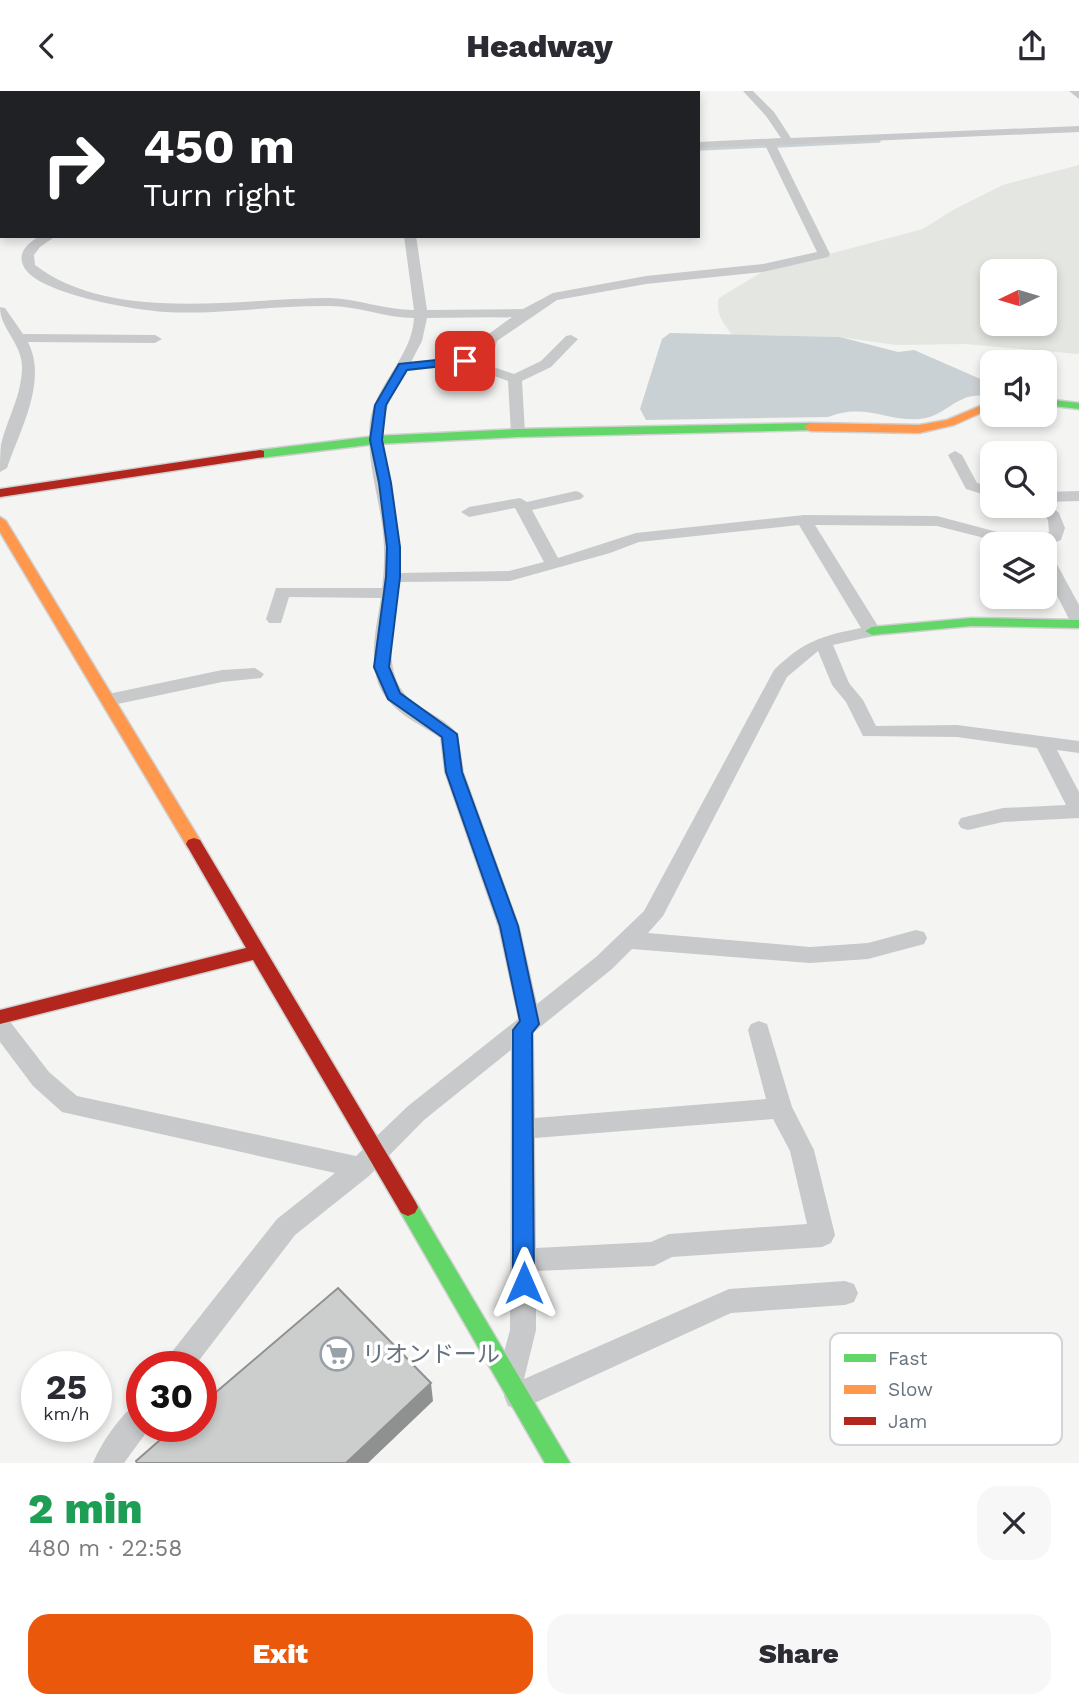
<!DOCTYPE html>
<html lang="en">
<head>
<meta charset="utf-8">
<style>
  body { margin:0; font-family:"Work Sans","Noto Sans JP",sans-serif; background:#f7f7f7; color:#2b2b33; height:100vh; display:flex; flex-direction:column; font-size:26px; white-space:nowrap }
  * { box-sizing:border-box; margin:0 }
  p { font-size:23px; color:#7c7c81 }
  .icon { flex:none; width:38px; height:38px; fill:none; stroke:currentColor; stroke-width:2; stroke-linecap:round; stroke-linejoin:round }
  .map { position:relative; height:1372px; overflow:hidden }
  .details { display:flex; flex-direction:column; background:#fff; flex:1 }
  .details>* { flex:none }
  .hud { position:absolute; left:0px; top:0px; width:700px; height:147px; box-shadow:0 4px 10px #0003; background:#202124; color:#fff; overflow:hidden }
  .needle { width:46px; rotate:265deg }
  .buttons { position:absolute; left:980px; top:168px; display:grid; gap:14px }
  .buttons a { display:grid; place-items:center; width:77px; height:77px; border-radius:14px; background:#fff; box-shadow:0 4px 10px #0003; font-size:35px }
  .speed { position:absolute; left:21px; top:1260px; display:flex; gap:14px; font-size:35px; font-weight:700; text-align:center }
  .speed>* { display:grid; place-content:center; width:91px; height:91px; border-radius:50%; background:#fff; box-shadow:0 4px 10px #0003; line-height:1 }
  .speed small { font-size:18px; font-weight:400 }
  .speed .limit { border:10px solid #d22; background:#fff; color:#111 }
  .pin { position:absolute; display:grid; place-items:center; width:60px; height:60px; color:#fff; margin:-30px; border-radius:14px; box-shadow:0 4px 10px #0006 }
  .me { position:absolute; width:77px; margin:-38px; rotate:0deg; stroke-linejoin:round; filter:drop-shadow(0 0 5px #0008) }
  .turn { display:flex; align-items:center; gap:24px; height:147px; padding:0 28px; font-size:32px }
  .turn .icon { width:91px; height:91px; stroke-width:2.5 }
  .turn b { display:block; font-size:49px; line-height:60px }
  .round { display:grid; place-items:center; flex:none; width:74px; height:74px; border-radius:21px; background:#f7f7f7 }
  .overview { display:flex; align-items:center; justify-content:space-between; height:119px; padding:0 28px }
  h1 { font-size:42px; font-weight:800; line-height:52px; color:#1e9e55 }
  .action { display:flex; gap:14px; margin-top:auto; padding:14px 28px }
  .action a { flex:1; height:80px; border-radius:21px; background:#ea580c; color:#fff; font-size:28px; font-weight:800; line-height:80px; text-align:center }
  .action a+a { background:#f7f7f7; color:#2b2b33 }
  header { display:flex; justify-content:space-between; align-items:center; height:91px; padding:0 28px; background:#fff; font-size:32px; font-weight:800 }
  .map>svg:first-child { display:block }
</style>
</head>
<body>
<header><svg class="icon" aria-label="back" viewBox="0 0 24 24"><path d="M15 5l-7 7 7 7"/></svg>Headway<svg class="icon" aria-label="share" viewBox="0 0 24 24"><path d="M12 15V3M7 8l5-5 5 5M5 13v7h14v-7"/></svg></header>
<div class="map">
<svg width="1079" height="1372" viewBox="0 0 1079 1372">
  <rect width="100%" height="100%" fill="#f4f4f2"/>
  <path fill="#e4e6e1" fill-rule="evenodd" d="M1079 74V263L965 253 896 254 840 246 732 244C723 231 715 223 719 207L762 181 923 138 953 119 1003 94ZM992 180H1045V233H992Z"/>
  <path fill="#cad1d4" d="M670 242 840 246 898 261 914 259 992 293V304C984 304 973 304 965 307 952 312 940 324 926 327 893 334 867 310 828 326L646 329 640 318 662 248Z"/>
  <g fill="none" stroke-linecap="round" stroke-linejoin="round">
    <g stroke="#cad1d4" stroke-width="3.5">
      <path d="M776 55 879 50"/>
      <path d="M698 58 765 55"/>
    </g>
    <defs>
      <g id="fast">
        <path d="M1045 308 1079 312V318L1045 314Z"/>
        <path d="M810 332 816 336 814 339 518 346 376 353 260 367 254 363 260 359 376 345 518 338Z"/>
        <path d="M971 527 1079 529V537L971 535 872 544 865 540 872 536Z"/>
        <path d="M408 1107 415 1110 570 1372H545L401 1122 398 1116 401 1110Z"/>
      </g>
      <g id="slow">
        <path d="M992 310V317L954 334 919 342 810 340 804 336 810 332 919 334 947 329Z"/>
        <path d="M0 426 6 430 200 749 202 753 200 757H188L0 441Z"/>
      </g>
      <g id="jam">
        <path d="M260 359 264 360V366L0 406V398Z"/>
        <path d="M194 747 200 749 415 1110 418 1116 415 1122 408 1125 401 1122 253 869 0 933V919L246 857 186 753 188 749Z"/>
      </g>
    </defs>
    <use href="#fast" stroke="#d0d0d0" stroke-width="3"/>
    <use href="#slow" stroke="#d0d0d0" stroke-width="3"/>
    <use href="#jam" stroke="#d0d0d0" stroke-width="3"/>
    <g fill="#c8c9ca" fill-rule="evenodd">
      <path d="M45 0H55L44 2Z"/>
      <rect x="386" y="0" width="10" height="2"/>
      <path d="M743 0H753L774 21 791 47 1079 35V41L776 54 830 163 828 166 763 181 646 193 557 209 497 250 494 261 476 270 514 283 541 270 566 245 571 244 578 248 551 276 522 290 525 342 523 345 518 346 511 342 508 290 464 274 406 280C399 291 392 301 388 314 372 365 403 428 400 482L509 480 544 471 515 417 469 426 461 421 469 416 520 407 527 411 576 400 581 402 584 405 581 408 532 419 558 467 636 442 804 424 937 425 1031 450 1049 441 1048 429 1037 415H1045V401L1079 400V410L1046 411 1059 422 1065 437 1061 449 1045 456V453H1008L937 435 815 434 881 540 878 544 833 554 849 592 863 609 876 635 957 634 1079 650V662L1057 659 1079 701V727L1003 731 968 739 961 737 958 732 961 727 1003 717 1066 714 1037 657 957 646 863 645 846 611 832 594 818 560 787 586 663 825 648 842 810 856 868 852 916 839 924 841 927 847 924 853 868 868 810 872 632 858 612 878 534 941 535 1027 766 1008 748 939 751 933 759 930 767 933 792 1016 814 1059 835 1144 831 1152 822 1156 672 1166 654 1175 536 1180V1239L524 1288 729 1198 845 1190 854 1193 858 1202 854 1211 845 1214 731 1222 528 1315 518 1319 508 1315 504 1305 507 1299 501 1297 497 1287 510 1239 511 959 424 1029 369 1085 295 1144 194 1276H163L167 1267 277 1128 335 1082 62 1021 33 995 0 951V925L8 928 49 981 77 1005 356 1065 408 1015 518 928 498 836 444 681 440 647C423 635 400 625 387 608 365 581 376 538 381 507L289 506 281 532H269L266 528 276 497H382C385 473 385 450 381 427 376 396 366 362 370 330 376 292 412 266 414 227 386 227 358 215 330 215 275 214 220 224 165 221 136 219 34 203 23 174 17 160 30 151 40 145H56L40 156 34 164 35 174C112 233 239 207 330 207 358 208 386 219 414 219L404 145H416L427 219 523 218 553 202 646 185 763 173 817 161 765 54 698 57V51L781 47 766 25ZM512 226 486 245 483 256 462 266 411 271 422 250 427 227ZM799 434 861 537C821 545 804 550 774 579L644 820 596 866 537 913 520 836 464 681 458 644C449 630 428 622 415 612 377 586 395 528 399 491L510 490 610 462 639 451ZM773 1028 790 1060 807 1133 669 1143 651 1151 536 1157 535 1047Z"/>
      <path d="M1069 0H1079V8Z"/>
      <rect x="0" y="81" width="2" height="6"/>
      <path d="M0 216 5 217 23 243 155 244 162 248 155 252 28 251C48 290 20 339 7 377L0 381C0 373 0 363 1 354 7 328 22 304 22 276 22 252 0 238 0 216Z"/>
      <path d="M955 360 962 364 977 392 992 396V406L966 398 948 364Z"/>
      <path d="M1045 461 1053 466 1079 514V535L1070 530 1045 481Z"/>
      <path d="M255 577 264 583 261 587 222 591 108 615 99 609 108 603 222 579Z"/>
      <path d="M142 1310V1335H151L124 1372H93C100 1354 124 1317 142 1310Z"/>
    </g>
    <use href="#fast" fill="#63d668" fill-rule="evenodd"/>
    <use href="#slow" fill="#ff974d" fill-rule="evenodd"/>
    <use href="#jam" fill="#b3261e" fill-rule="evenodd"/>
  </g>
  <path fill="#8f9090" d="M431 1292 433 1310 368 1372H346Z"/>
  <path fill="#cccdcd" stroke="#8f9090" stroke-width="2" d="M338 1197 431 1292 346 1372H137L136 1370 176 1335H201V1314Z"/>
  <path fill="#1a73e8" stroke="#114b97" stroke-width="2" d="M465 266 469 267V272L407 279 386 314 382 349 391 392 400 456V486L389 576 400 602 457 643 462 681 518 835 539 933 532 942 534 1192 531 1199 524 1202 516 1199 513 1192V939L520 930 500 835 446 681 442 646 388 608 374 576 386 486 387 456 379 392 370 349 375 314 399 273Z"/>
  <defs>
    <symbol id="supermarket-ring" viewBox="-11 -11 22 22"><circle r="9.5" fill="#fff" stroke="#98a0a8" stroke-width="1.5"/><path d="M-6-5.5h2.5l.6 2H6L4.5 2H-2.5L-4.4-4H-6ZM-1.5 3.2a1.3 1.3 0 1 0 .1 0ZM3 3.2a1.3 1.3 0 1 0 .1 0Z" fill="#98a0a8"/></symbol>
  </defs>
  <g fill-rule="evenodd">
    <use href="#supermarket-ring" x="318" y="1244" width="38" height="38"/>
  </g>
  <g text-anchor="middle" stroke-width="7" stroke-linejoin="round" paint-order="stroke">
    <g font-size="23" fill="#667380" stroke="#fff" text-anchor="start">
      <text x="362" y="1271">リオンドール</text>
    </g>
  </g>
  <rect x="830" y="1242" width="232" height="112" rx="10" fill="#fff" stroke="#d1d5d9" stroke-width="2"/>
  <rect x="844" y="1263" width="32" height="8" fill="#63d668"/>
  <rect x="844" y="1294" width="32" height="9" fill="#ff974d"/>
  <rect x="844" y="1326" width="32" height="8" fill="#b3261e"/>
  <g font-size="19" fill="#667380">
    <text x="888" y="1274">Fast</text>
    <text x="888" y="1305">Slow</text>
    <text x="888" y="1337">Jam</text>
  </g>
</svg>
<div class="buttons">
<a><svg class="needle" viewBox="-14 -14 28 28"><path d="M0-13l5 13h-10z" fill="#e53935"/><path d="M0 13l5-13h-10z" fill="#7c7c81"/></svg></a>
<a><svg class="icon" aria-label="sound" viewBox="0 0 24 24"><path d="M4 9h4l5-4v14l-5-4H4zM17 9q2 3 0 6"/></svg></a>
<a><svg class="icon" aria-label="search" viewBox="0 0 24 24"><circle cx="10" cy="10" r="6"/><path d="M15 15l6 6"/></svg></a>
<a><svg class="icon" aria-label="layers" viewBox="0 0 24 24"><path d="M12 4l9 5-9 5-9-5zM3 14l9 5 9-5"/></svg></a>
</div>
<div class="speed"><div>25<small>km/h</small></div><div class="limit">30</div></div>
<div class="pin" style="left:465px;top:270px;background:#d93025"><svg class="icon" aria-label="arrive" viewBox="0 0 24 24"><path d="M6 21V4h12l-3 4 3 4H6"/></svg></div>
<svg class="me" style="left:524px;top:1192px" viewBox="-20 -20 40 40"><path d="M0-17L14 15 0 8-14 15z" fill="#1a73e8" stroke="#fff" stroke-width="4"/></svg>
<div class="hud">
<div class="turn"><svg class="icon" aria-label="right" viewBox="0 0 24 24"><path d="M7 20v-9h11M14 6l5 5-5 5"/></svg><div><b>450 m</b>Turn right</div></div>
</div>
</div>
<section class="details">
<div class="overview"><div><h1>2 min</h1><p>480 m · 22:58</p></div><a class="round"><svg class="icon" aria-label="close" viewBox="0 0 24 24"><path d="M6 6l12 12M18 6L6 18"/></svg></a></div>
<div class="action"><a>Exit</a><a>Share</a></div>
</section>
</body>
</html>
